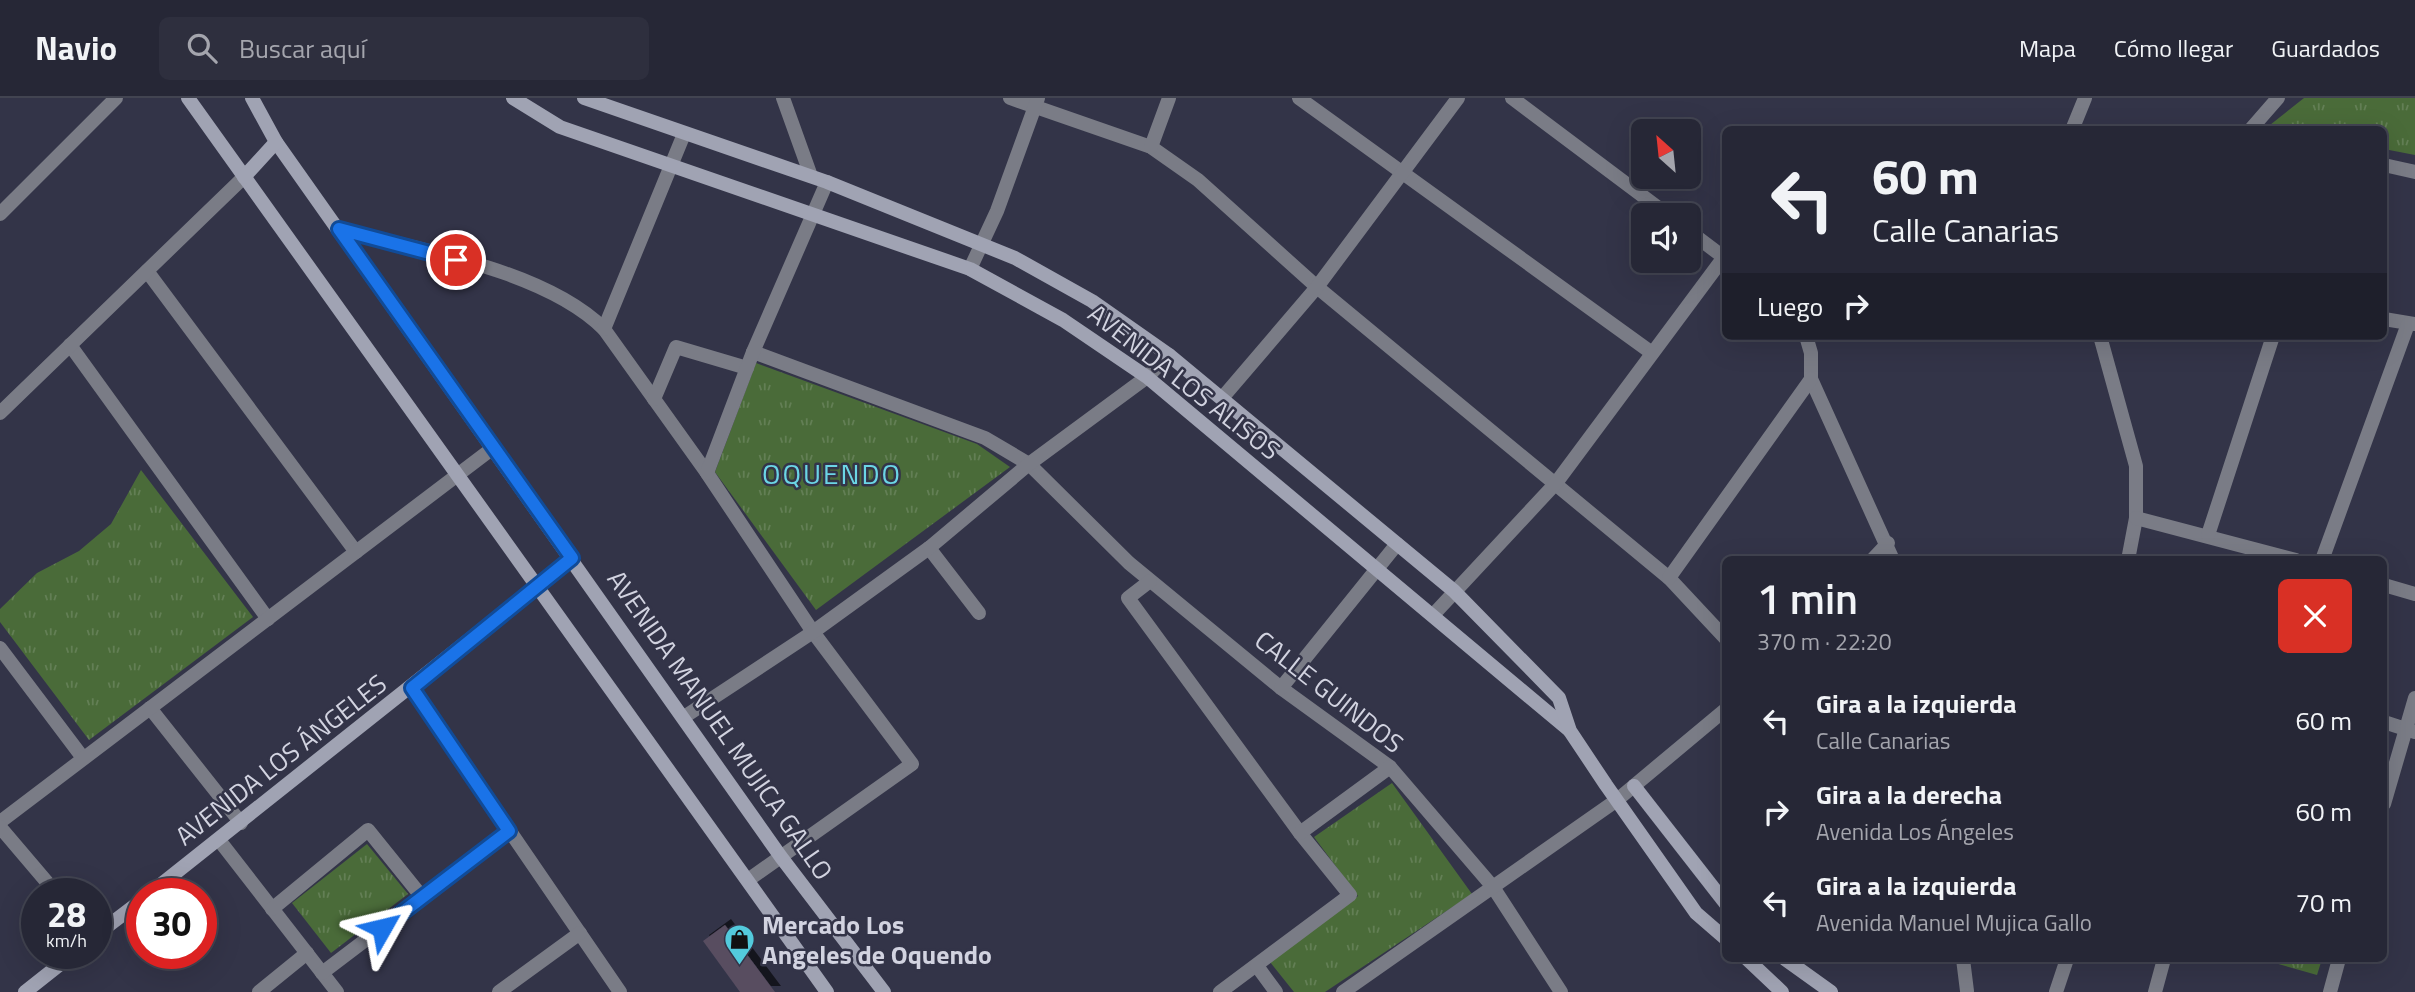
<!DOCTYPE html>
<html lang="es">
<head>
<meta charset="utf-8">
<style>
  body { margin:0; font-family:"Titillium Web",sans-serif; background:#2e2f3e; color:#f1f3f6; height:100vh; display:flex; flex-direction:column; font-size:26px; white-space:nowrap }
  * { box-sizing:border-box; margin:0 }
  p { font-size:23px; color:#a4a5ad }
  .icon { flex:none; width:38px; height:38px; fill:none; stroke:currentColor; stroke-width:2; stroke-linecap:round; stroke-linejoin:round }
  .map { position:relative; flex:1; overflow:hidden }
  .details { position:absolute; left:1722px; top:458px; width:665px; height:406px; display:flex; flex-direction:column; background:#262736; border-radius:10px; box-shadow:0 7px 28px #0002,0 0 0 2px #424451 }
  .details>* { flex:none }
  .top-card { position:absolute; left:1722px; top:28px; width:665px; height:214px; border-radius:10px; box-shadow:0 7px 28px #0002,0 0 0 2px #424451; background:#262736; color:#f1f3f6; overflow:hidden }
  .needle { width:46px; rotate:333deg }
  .controls { position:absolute; left:1631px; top:21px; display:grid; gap:14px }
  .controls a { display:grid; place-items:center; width:70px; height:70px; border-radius:10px; background:#262736; box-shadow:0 7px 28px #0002,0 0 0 2px #424451; font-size:35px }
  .speed { position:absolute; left:21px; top:780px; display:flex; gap:14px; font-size:35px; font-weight:700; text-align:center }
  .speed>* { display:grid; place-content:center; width:91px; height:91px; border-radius:50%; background:#262736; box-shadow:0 7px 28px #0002,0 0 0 2px #424451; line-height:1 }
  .speed small { font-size:18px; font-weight:400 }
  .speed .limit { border:10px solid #d22; background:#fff; color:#111 }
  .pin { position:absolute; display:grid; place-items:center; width:60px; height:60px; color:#fff; margin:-30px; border:4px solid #fff; border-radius:50%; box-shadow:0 2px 7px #0007 }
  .me { position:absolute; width:77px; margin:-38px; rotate:53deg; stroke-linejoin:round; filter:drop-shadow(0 0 5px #0008) }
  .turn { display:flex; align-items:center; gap:24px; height:147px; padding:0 35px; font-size:32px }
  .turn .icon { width:91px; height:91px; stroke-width:2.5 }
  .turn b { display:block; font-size:49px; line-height:60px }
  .then { display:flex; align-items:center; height:66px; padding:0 35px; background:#0003; gap:14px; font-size:26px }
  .round { display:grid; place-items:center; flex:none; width:74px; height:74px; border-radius:10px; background:#2e2f3e }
  .summary { display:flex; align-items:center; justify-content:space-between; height:119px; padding:0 35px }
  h1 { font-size:42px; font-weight:600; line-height:52px }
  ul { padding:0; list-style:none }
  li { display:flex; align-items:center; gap:21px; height:91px; padding:0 35px }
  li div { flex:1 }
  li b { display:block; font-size:26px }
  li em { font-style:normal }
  header { display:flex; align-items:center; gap:42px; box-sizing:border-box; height:98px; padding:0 35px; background:#262736; border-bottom:2px solid #424451 }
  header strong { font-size:33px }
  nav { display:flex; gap:38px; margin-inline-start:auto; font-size:24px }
  .search { width:490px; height:63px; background:#2e2f3e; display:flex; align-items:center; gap:18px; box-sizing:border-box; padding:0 24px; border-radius:10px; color:#a4a5ad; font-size:26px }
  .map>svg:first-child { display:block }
</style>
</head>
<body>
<header>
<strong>Navio</strong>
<div class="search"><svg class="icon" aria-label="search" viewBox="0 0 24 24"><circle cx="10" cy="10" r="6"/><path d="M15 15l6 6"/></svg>Buscar aquí</div>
<nav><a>Mapa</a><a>Cómo llegar</a><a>Guardados</a></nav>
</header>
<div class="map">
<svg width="2415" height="894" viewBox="0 0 2415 894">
  <defs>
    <pattern id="park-tufts" width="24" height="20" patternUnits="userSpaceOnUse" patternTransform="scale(1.75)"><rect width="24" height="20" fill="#4a6b39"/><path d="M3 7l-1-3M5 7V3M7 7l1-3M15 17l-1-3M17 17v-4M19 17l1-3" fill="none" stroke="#637f55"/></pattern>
    <filter id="shadow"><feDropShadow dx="6" dy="-6" stdDeviation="0" flood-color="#0009"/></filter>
  </defs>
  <rect width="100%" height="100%" fill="#333448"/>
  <g fill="url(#park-tufts)">
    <path d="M2304 0H2415V57L2384 51V32H2292L2270 27Z"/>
    <path d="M756 265 977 346 1010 369 816 512 715 374Z"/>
    <path d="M141 372 253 519 89 642 0 524V511L37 475 79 453 111 426Z"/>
    <path d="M1392 685 1472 796 1325 894H1294L1270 864 1358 798 1314 739Z"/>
    <path d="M367 746 408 796 331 855 292 805Z"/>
    <path d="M2261 861H2322L2317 877Z"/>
  </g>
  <path fill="#584d61" filter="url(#shadow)" d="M725 827 775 894H740L703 843Z"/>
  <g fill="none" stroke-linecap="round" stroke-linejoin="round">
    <g stroke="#7a7c86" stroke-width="14">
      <path d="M783 0 811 78"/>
      <path d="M1010 0 1151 49 1198 82 1317 189 1669 480 1726 541"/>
      <path d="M1299 0 1652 255"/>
      <path d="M1512 0 1668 117"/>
      <path d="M2072 32 2085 0"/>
      <path d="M2250 32 2278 0"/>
      <path d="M1151 49 1169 0"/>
      <path d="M2384 67 2415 74"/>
      <path d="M0 116 116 0"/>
      <path d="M339 131C419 152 545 172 604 231L707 375 813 534 912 666 748 782"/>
      <path d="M1689 133 1726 161"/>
      <path d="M970 171 997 113 1038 0"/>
      <path d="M147 173 356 454"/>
      <path d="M2384 221 2415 226"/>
      <path d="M604 231 684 36"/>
      <path d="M1806 238 1811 255V281L1893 462"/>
      <path d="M2100 238 2136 368V420L2128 462"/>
      <path d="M70 247 268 521"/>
      <path d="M753 254 985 340 1029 366 1129 465 1281 590 1390 669 1493 789 1561 894"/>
      <path d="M1223 299 1317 189 1458 0"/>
      <path d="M654 301 676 249 747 270"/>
      <path d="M0 315 244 79"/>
      <path d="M707 375 753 254 827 84"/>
      <path d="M2136 420 2296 462"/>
      <path d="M2208 437 2273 238"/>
      <path d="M929 450 979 515"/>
      <path d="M1872 462 1888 445"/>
      <path d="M2322 462 2408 226"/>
      <path d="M1669 480 1811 281"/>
      <path d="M1150 483 1128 500 1300 735 1350 797 1220 894"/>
      <path d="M2384 487 2415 496"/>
      <path d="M1434 516 1556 385 1724 159"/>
      <path d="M0 550 83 660"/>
      <path d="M412 590 620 894"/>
      <path d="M1281 590 1397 446"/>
      <path d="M150 610 241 725"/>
      <path d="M684 619 813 534 929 450 1029 366 1147 279 1169 257"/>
      <path d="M2384 624 2415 634"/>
      <path d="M2384 706 2415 600"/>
      <path d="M0 724 493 350"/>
      <path d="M0 729 57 796"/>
      <path d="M1300 735 1390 669"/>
      <path d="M219 742 337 894"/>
      <path d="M272 811 368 732 422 799"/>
      <path d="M1963 861 1967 893"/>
      <path d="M1257 868 1276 894"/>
      <path d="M322 875 509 733"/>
      <path d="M259 894 307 855"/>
      <path d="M499 894 580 835"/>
      <path d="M1343 894 1617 702 1726 611"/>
      <path d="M2056 894 2067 861"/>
      <path d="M2155 894 2164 861"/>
      <path d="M2330 894 2339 861"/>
    </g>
    <g stroke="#a0a3b3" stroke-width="14">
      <path d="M188 0 827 894"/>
      <path d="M513 0 560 29 970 171 1063 222 1147 279 1569 632"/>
      <path d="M584 0 827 84 1015 160 1092 203 1169 257 1454 493 1559 600 1570 633 1606 687 1696 815 1726 841"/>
      <path d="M276 44 781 759 884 894"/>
      <path d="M244 79 276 44 252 0"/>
      <path d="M1634 688 1726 806"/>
      <path d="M149 796 572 460"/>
      <path d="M96 837 142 802"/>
      <path d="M1747 861 1782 894"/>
      <path d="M1785 861 1831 894"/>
      <path d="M25 894 73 856"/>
    </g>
  </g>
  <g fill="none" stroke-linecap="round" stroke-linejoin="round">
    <defs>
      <path id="route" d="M382 830 509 733 412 590 572 460 339 131 456 162"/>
    </defs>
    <use href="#route" stroke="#114b97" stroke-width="18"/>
    <use href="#route" stroke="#1a73e8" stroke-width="12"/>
  </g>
  <defs>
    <symbol id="shop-pin" viewBox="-11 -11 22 30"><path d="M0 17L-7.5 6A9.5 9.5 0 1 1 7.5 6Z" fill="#53cadc" stroke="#333448"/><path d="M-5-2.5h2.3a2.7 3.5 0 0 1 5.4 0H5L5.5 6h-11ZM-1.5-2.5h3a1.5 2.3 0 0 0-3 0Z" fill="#111"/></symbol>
  </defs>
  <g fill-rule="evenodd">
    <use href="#shop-pin" x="722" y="824" width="35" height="47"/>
  </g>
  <g text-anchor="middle" stroke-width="5" stroke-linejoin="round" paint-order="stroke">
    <g font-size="26" fill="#d2d3e0" stroke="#333448">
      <text transform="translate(1184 284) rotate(38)" y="9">AVENIDA LOS ALISOS</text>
      <text transform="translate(1329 594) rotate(38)" y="9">CALLE GUINDOS</text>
      <text transform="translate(720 627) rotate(55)" y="9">AVENIDA MANUEL MUJICA GALLO</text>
      <text transform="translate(281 662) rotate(-38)" y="9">AVENIDA LOS ÁNGELES</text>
    </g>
    <g font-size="26" font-weight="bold" fill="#d2d3e0" stroke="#333448" text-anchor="start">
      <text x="762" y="836">Mercado Los<tspan x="762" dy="30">Angeles de Oquendo</tspan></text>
    </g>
    <g font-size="28" letter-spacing="2" fill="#6bd5e5" stroke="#333448">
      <text x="832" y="386">OQUENDO</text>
    </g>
  </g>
</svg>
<div class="controls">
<a><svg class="needle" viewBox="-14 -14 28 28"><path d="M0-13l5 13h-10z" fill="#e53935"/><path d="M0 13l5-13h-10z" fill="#a4a5ad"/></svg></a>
<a><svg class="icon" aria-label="sound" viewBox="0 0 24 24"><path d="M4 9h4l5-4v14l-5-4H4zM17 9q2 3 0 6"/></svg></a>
</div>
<div class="speed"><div>28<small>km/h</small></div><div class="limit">30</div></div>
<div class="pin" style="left:456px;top:162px;background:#d93025"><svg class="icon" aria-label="arrive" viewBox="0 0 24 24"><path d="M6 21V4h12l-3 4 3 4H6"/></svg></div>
<svg class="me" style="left:382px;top:830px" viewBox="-20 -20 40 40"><path d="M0-17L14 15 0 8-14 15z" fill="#1a73e8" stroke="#fff" stroke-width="4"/></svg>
<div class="top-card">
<div class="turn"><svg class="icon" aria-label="left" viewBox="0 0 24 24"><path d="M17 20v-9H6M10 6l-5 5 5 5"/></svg><div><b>60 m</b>Calle Canarias</div></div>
<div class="then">Luego<svg class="icon" aria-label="right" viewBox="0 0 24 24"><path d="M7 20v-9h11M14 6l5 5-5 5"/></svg></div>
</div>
<section class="details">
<div class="summary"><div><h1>1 min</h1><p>370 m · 22:20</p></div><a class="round" style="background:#d93025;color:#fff"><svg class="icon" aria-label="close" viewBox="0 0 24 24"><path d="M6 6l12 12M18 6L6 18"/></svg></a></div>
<ul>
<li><svg class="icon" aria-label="left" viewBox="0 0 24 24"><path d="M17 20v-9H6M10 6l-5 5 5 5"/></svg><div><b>Gira a la izquierda</b><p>Calle Canarias</p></div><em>60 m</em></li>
<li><svg class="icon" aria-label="right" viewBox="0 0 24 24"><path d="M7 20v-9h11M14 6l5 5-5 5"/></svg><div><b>Gira a la derecha</b><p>Avenida Los Ángeles</p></div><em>60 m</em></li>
<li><svg class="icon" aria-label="left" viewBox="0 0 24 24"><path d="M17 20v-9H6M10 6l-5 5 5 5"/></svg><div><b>Gira a la izquierda</b><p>Avenida Manuel Mujica Gallo</p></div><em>70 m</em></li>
</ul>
</section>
</div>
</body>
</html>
